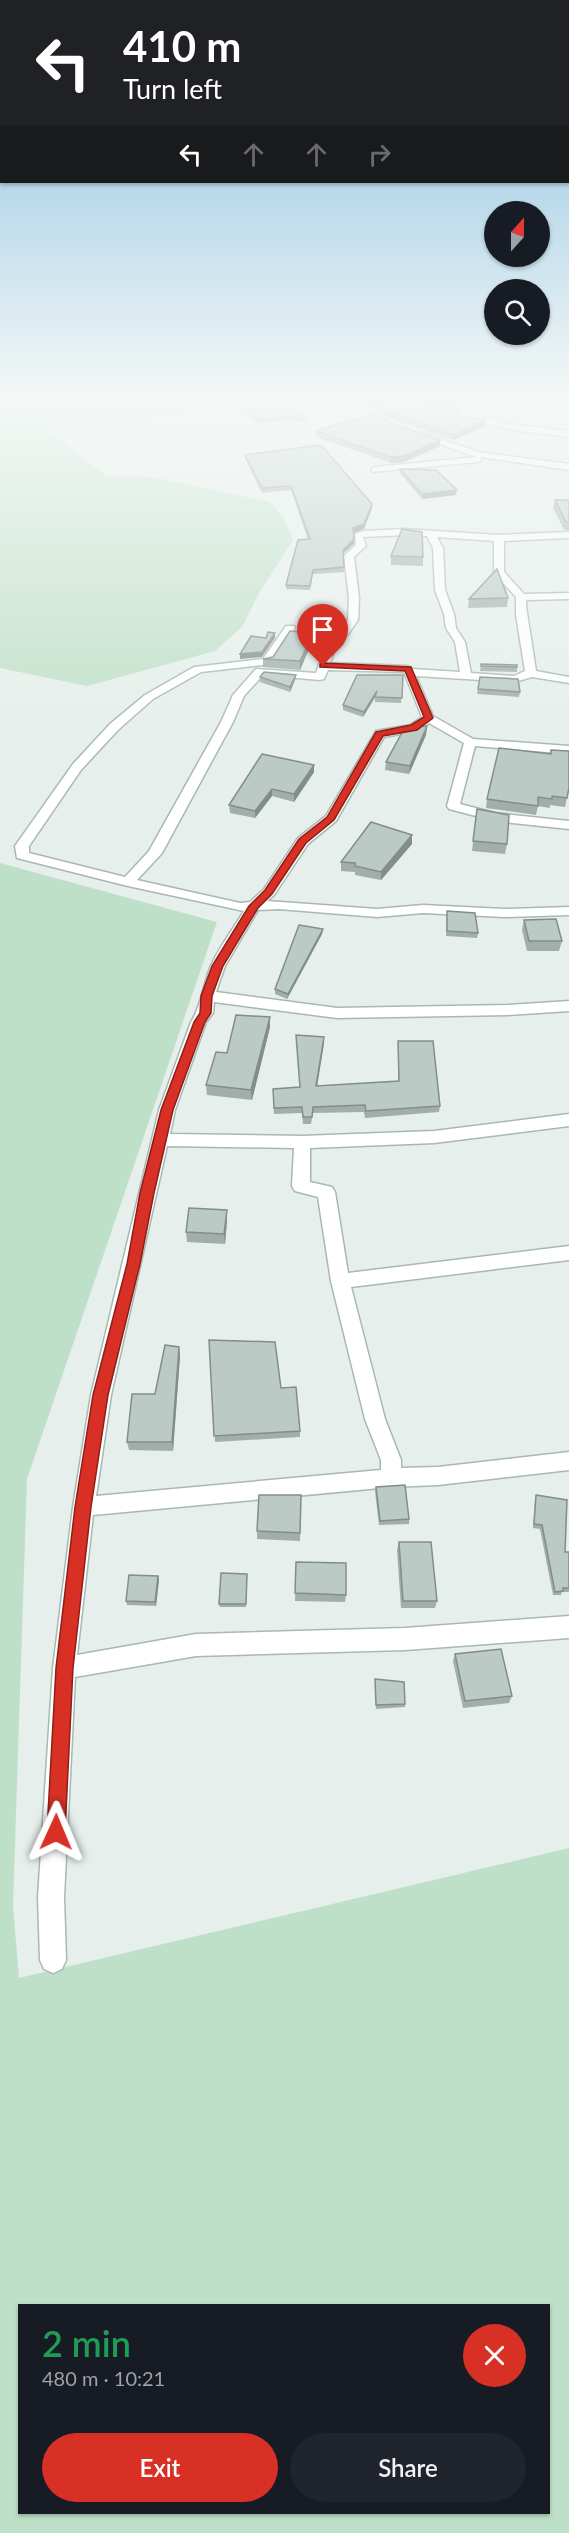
<!DOCTYPE html>
<html lang="en">
<head>
<meta charset="utf-8">
<style>
  body { margin:0; font-family:Lato,sans-serif; background:#20242c; color:#f1f3f6; height:100vh; display:flex; flex-direction:column; font-size:22px; white-space:nowrap }
  * { box-sizing:border-box; margin:0 }
  p { font-size:20px; color:#9ea1a6 }
  .icon { flex:none; width:33px; height:33px; fill:none; stroke:currentColor; stroke-width:2; stroke-linecap:round; stroke-linejoin:round }
  .map { position:relative; flex:1; overflow:hidden }
  .sheet { position:absolute; left:18px; top:2304px; width:532px; height:210px; display:flex; flex-direction:column; background:#171b24; border-radius:0px; box-shadow:0 2px 4px #0004 }
  .sheet>* { flex:none }
  .hud { position:absolute; left:0px; top:0px; width:570px; height:183px; box-shadow:0 2px 4px #0004; background:#202124; color:#fff; overflow:hidden }
  .needle { width:39px; rotate:21deg }
  .tools { position:absolute; left:484px; top:201px; display:grid; gap:12px }
  .tools a { display:grid; place-items:center; width:66px; height:66px; border-radius:50%; background:#171b24; box-shadow:0 2px 4px #0004; font-size:30px }
  .pin { position:absolute; display:grid; place-items:center; width:51px; height:51px; color:#fff; margin:-62px -26px; border-radius:50% 50% 50% 0; rotate:-45deg; box-shadow:0 0 6px #0007 }
  .pin .icon { rotate:45deg }
  .me { position:absolute; width:66px; margin:-33px; rotate:1deg; stroke-linejoin:round; filter:drop-shadow(0 0 4px #0008) }
  .turn { display:flex; align-items:center; gap:21px; height:126px; padding:0 24px; font-size:27px }
  .turn .icon { width:78px; height:78px; stroke-width:2.5 }
  .turn b { display:block; font-size:42px; line-height:51px }
  .lanes { display:flex; align-items:center; height:57px; padding:0 24px; background:#0003; justify-content:center; gap:30px; direction:ltr }
  .lanes .off { opacity:.35 }
  .round { display:grid; place-items:center; flex:none; width:63px; height:63px; border-radius:32px; background:#20242c }
  .summary { display:flex; align-items:center; justify-content:space-between; height:102px; padding:0 24px }
  h1 { font-size:36px; font-weight:600; line-height:45px; color:#1e9e55 }
  .cta { display:flex; gap:12px; margin-top:auto; padding:12px 24px }
  .cta a { flex:1; height:69px; border-radius:36px; background:#d93025; color:#fff; font-size:24px; font-weight:600; line-height:69px; text-align:center }
  .cta a+a { background:#20242c; color:#f1f3f6 }
  .map>svg:first-child { display:block }
</style>
</head>
<body>
<div class="map">
<svg width="569" height="2533" viewBox="0 0 569 2533">
  <rect width="100%" height="100%" fill="#e6efeb"/>
  <g fill="#bfe0c8" fill-rule="evenodd">
    <path d="M0 398H239L243 400 156 416 44 428 107 476 153 477 270 502 284 518 293 540 259 593 242 627 215 651 87 686 0 668Z"/>
    <path d="M0 863 217 922 27 1479 13 1906 19 1978 569 1848V2533H0ZM20 2306H549V2512H20Z"/>
  </g>
  <g fill="none" stroke-linecap="round" stroke-linejoin="round">
    <defs>
      <g id="minor">
        <path d="M402 398H413L507 424 569 431V437L527 432 486 424Z"/>
        <path d="M525 398 569 401V405L529 400Z"/>
        <path d="M419 431 478 452 569 464V470L481 457V461L478 462 372 472V468L375 467 477 457 416 436 415 434Z"/>
        <path d="M405 529 498 535 569 532V538L504 541V572L524 594 569 593V599L526 600V606L536 671 569 677V683L532 677 515 682 416 676 433 716 473 739 569 746V754L475 746 460 804 495 813 569 821V829L495 821 449 809 447 806 464 743 429 723 418 731 384 737 336 821 308 844 274 895 267 901 377 909 423 905 504 909 569 907V915L504 917 423 913 377 917 279 909 258 910 225 966 216 992 337 1008 508 1005 569 1001V1011L508 1015 337 1018 214 1002 213 1013 206 1022 175 1110 170 1134 302 1136 434 1131 569 1114V1126L434 1143 310 1148V1182L332 1187 335 1192 348 1273 569 1246V1260L351 1287 385 1419 401 1460V1468L438 1467 569 1452V1470L438 1485 391 1487 93 1515 77 1655 196 1634 405 1628 569 1616V1638L405 1650 196 1656 75 1677 64 1897 66 1960 62 1969 53 1973 44 1969 40 1960 38 1897 53 1668 73 1507 91 1395 159 1110 191 1022C201 1007 203 986 210 968 218 949 233 929 244 911L128 886 17 858 15 846 73 764 110 724 145 695 194 667 263 659 286 626H294L295 628 271 664 201 672 153 699 118 730 81 770 29 846V853L125 877 149 851 221 722 233 695 256 669 316 673 327 642 348 620 349 598 344 556 356 545 355 534 363 531ZM405 535 427 536 433 548 435 590 444 614 446 628 455 642 460 672 413 669 408 666 330 663 337 643 349 633 358 620 359 598 354 557 366 546 363 537ZM437 537 494 541V573L516 597V615L525 671 514 676 471 673 465 642 456 628 454 614 445 590 443 548ZM328 670 404 672 422 717 410 725 376 731 326 816 298 838 264 889 250 902 240 903 137 880 162 853 233 722 244 696 263 675 320 680 324 679ZM167 1146 294 1148 292 1186 295 1191 318 1197 331 1281 365 1419 381 1460V1470L96 1496 111 1395Z"/>
      </g>
    </defs>
    <use href="#minor" stroke="#a8b8b2" stroke-width="3"/>
    <use href="#minor" fill="#fff" fill-rule="evenodd"/>
  </g>
  <g fill="#a1aea9">
    <path d="M231 398H301L288 402 305 416V422L257 423 249 414 240 415Z"/>
    <path d="M351 398H413L460 416 486 420 485 426 453 440 393 419H386V421L440 440V446L404 462 391 463 316 437V431L381 411Z"/>
    <path d="M420 398H462L461 409Z"/>
    <path d="M245 455 372 504V508L364 529 354 533V544L343 554 344 572 313 574 310 590 286 589V585L308 539 291 490 262 493 245 459Z"/>
    <path d="M400 469 456 495 422 499 400 473Z"/>
    <path d="M555 500H569V530H564L553 508Z"/>
    <path d="M391 556 423 557V566L391 565Z"/>
    <path d="M508 598 507 607 468 608 469 599Z"/>
    <path d="M312 642 300 670 263 667V659L273 657Z"/>
    <path d="M481 664 517 667V672L480 671Z"/>
    <path d="M296 675 295 680 290 692 260 682V677Z"/>
    <path d="M403 675 401 703 375 702V697L363 717 343 710V705Z"/>
    <path d="M480 677 520 692 519 697 477 694Z"/>
    <path d="M427 726 426 735 409 774 385 770 386 762Z"/>
    <path d="M551 750 569 788 565 807 550 805V808L538 806 536 815 486 808 487 799 550 754Z"/>
    <path d="M314 765V772L294 802 272 796 255 818 230 813 229 805Z"/>
    <path d="M477 809 507 844 505 854 472 851Z"/>
    <path d="M412 844 381 880 355 875V872L341 871V862Z"/>
    <path d="M447 911 478 933 477 938 446 936Z"/>
    <path d="M524 920 562 941 559 951H527L522 930Z"/>
    <path d="M323 929 322 934 287 999 275 994V989Z"/>
    <path d="M270 1027 252 1100 207 1095 206 1085Z"/>
    <path d="M296 1035 324 1037 317 1086 398 1081V1041L440 1106 439 1112 365 1118 364 1112 313 1113 311 1124H303L302 1113 274 1114 273 1089 300 1087Z"/>
    <path d="M227 1220 225 1244 187 1242 186 1232Z"/>
    <path d="M209 1340 281 1388 300 1431V1437L215 1442Z"/>
    <path d="M179 1347 180 1356 173 1451 129 1450 127 1442 155 1394Z"/>
    <path d="M376 1487 409 1519V1524L379 1525 375 1491Z"/>
    <path d="M301 1495 300 1541 257 1539V1531Z"/>
    <path d="M536 1495 565 1552H569V1592H562L561 1595H553L540 1529 533 1528 535 1499Z"/>
    <path d="M399 1542 437 1601 435 1608H401L397 1550Z"/>
    <path d="M296 1562 346 1595 345 1602 295 1601Z"/>
    <path d="M247 1574 246 1607H220L219 1604Z"/>
    <path d="M158 1576 159 1580 156 1606 127 1605 126 1601Z"/>
    <path d="M455 1654 512 1696 509 1703 463 1708 453 1661Z"/>
    <path d="M375 1679 405 1704V1707L376 1709Z"/>
  </g>
  <g fill="#838d89">
    <path d="M283 398H301L283 403Z"/>
    <path d="M486 420 485 426 453 440V435Z"/>
    <path d="M440 440V446L404 462 391 463V457Z"/>
    <path d="M457 490 456 495 422 499V494Z"/>
    <path d="M372 504V508L364 529 353 533V528Z"/>
    <path d="M354 539V544L342 554 343 550Z"/>
    <path d="M275 633V638L262 657 240 659V654Z"/>
    <path d="M313 633 312 642 300 670V661Z"/>
    <path d="M296 675 295 680 290 692V687Z"/>
    <path d="M377 691 376 696 363 717 364 712Z"/>
    <path d="M427 726 426 735 409 774 410 766Z"/>
    <path d="M314 765V772L294 802V794Z"/>
    <path d="M272 789V796L255 818V811Z"/>
    <path d="M412 835V844L381 880V872Z"/>
    <path d="M323 929 322 934 287 999 288 994Z"/>
    <path d="M270 1017V1027L252 1100 251 1090Z"/>
    <path d="M324 1037V1044L316 1093V1086Z"/>
    <path d="M227 1210V1220L225 1244 224 1234Z"/>
    <path d="M179 1347 180 1356 173 1451 172 1442Z"/>
    <path d="M158 1576 159 1580 156 1606 155 1602Z"/>
  </g>
  <g fill="#bbcac4" stroke="#838d89" stroke-width="1.5">
    <path d="M234 398H283L305 416 257 418 249 409H240Z"/>
    <path d="M364 398H413L461 413 460 416 486 420 453 435 393 413H386L384 415 386 421 440 440 404 456 391 457 316 431 388 409Z"/>
    <path d="M441 398H462V403Z"/>
    <path d="M321 445 372 504 364 524 353 528 354 539 343 550 344 567 313 570 310 586 286 585 298 540 310 539 291 486 262 488 245 455Z"/>
    <path d="M400 469 436 470 457 490 422 494Z"/>
    <path d="M555 500H569V522H566Z"/>
    <path d="M402 529 422 532 423 557 391 556Z"/>
    <path d="M497 569 508 598 469 599Z"/>
    <path d="M290 631 313 633 300 661 263 659 273 657Z"/>
    <path d="M268 632 275 633 262 652 240 654 251 636 266 638Z"/>
    <path d="M481 664 517 665V667L481 666Z"/>
    <path d="M264 672 296 675 290 687 260 677Z"/>
    <path d="M357 675H403L402 698 375 697 377 691 364 712 343 705Z"/>
    <path d="M480 677 518 679 520 692 478 689Z"/>
    <path d="M427 726 410 766 386 762 405 727Z"/>
    <path d="M499 748 551 754V750L569 751V788L567 798 552 796V799L538 797V806L487 799Z"/>
    <path d="M262 754 314 765 294 794 272 789 255 811 229 805Z"/>
    <path d="M477 809 509 815 507 844 473 841Z"/>
    <path d="M371 822 412 835 381 872 355 866V863L341 862Z"/>
    <path d="M447 911 475 913 478 933 447 931Z"/>
    <path d="M556 919 562 941H529L524 920Z"/>
    <path d="M299 925 323 929 288 994 275 989Z"/>
    <path d="M236 1015 270 1017 251 1090 206 1085 216 1052 227 1053Z"/>
    <path d="M296 1035 324 1037 316 1086 399 1081 398 1041H433L440 1106 366 1111 365 1105 313 1107 312 1117H303L302 1107 274 1108 273 1089 300 1087Z"/>
    <path d="M189 1208 227 1210 224 1234 186 1232Z"/>
    <path d="M209 1340 275 1342 281 1388 296 1387 300 1431 214 1436Z"/>
    <path d="M165 1345 179 1347 172 1442H127L132 1394H155Z"/>
    <path d="M405 1485 409 1519 380 1521 376 1487Z"/>
    <path d="M259 1495H301L300 1533 257 1531Z"/>
    <path d="M536 1495 567 1500 565 1552H569V1588H563V1591L555 1592 542 1525 534 1524Z"/>
    <path d="M399 1542H431L437 1601H403Z"/>
    <path d="M296 1562 346 1563V1595L295 1593Z"/>
    <path d="M221 1573 247 1574 246 1604H219Z"/>
    <path d="M129 1575 158 1576 155 1602 126 1601Z"/>
    <path d="M501 1649 512 1696 465 1701 455 1654Z"/>
    <path d="M375 1679 404 1682 405 1704 376 1705Z"/>
  </g>
  <linearGradient id="sky" x2="0" y2="1"><stop stop-color="#84bce0"/><stop offset="0.53" stop-color="#f4f8f6"/><stop offset="1" stop-color="#f4f8f6" stop-opacity="0"/></linearGradient>
  <rect width="569" height="752" fill="url(#sky)"/>
  <path fill="#d93025" stroke="#8d1f18" stroke-width="1.5" d="M323 663 411 667 433 718 417 730 383 736 334 820 306 843 272 894 258 908 223 966 212 996 211 1013 205 1022 173 1110 154 1193 140 1264 108 1395 91 1507 73 1668 65 1832 63 1838 56 1841 49 1838 47 1832 56 1668 75 1507 93 1395 127 1264 140 1193 161 1110 194 1022 200 1013 201 996 212 966 249 906 265 890 299 839 327 817 376 732 411 725 424 717 405 671 320 667V664Z"/>
</svg>
<div class="tools">
<a><svg class="needle" viewBox="-14 -14 28 28"><path d="M0-13l5 13h-10z" fill="#e53935"/><path d="M0 13l5-13h-10z" fill="#9ea1a6"/></svg></a>
<a><svg class="icon" aria-label="search" viewBox="0 0 24 24"><circle cx="10" cy="10" r="6"/><path d="M15 15l6 6"/></svg></a>
</div>
<div class="pin" style="left:323px;top:666px;background:#d93025"><svg class="icon" aria-label="arrive" viewBox="0 0 24 24"><path d="M6 21V4h12l-3 4 3 4H6"/></svg></div>
<svg class="me" style="left:56px;top:1832px" viewBox="-20 -20 40 40"><path d="M0-17L14 15 0 8-14 15z" fill="#d93025" stroke="#fff" stroke-width="4"/></svg>
<div class="hud">
<div class="turn"><svg class="icon" aria-label="left" viewBox="0 0 24 24"><path d="M17 20v-9H6M10 6l-5 5 5 5"/></svg><div><b>410 m</b>Turn left</div></div>
<div class="lanes"><svg class="icon" aria-label="left" viewBox="0 0 24 24"><path d="M17 20v-9H6M10 6l-5 5 5 5"/></svg><svg class="icon off" aria-label="ahead" viewBox="0 0 24 24"><path d="M12 20V5M6 11l6-6 6 6"/></svg><svg class="icon off" aria-label="ahead" viewBox="0 0 24 24"><path d="M12 20V5M6 11l6-6 6 6"/></svg><svg class="icon off" aria-label="right" viewBox="0 0 24 24"><path d="M7 20v-9h11M14 6l5 5-5 5"/></svg></div>
</div>
<section class="sheet">
<div class="summary"><div><h1>2 min</h1><p>480 m · 10:21</p></div><a class="round" style="background:#d93025;color:#fff"><svg class="icon" aria-label="close" viewBox="0 0 24 24"><path d="M6 6l12 12M18 6L6 18"/></svg></a></div>
<div class="cta"><a>Exit</a><a>Share</a></div>
</section>
</div>
</body>
</html>
